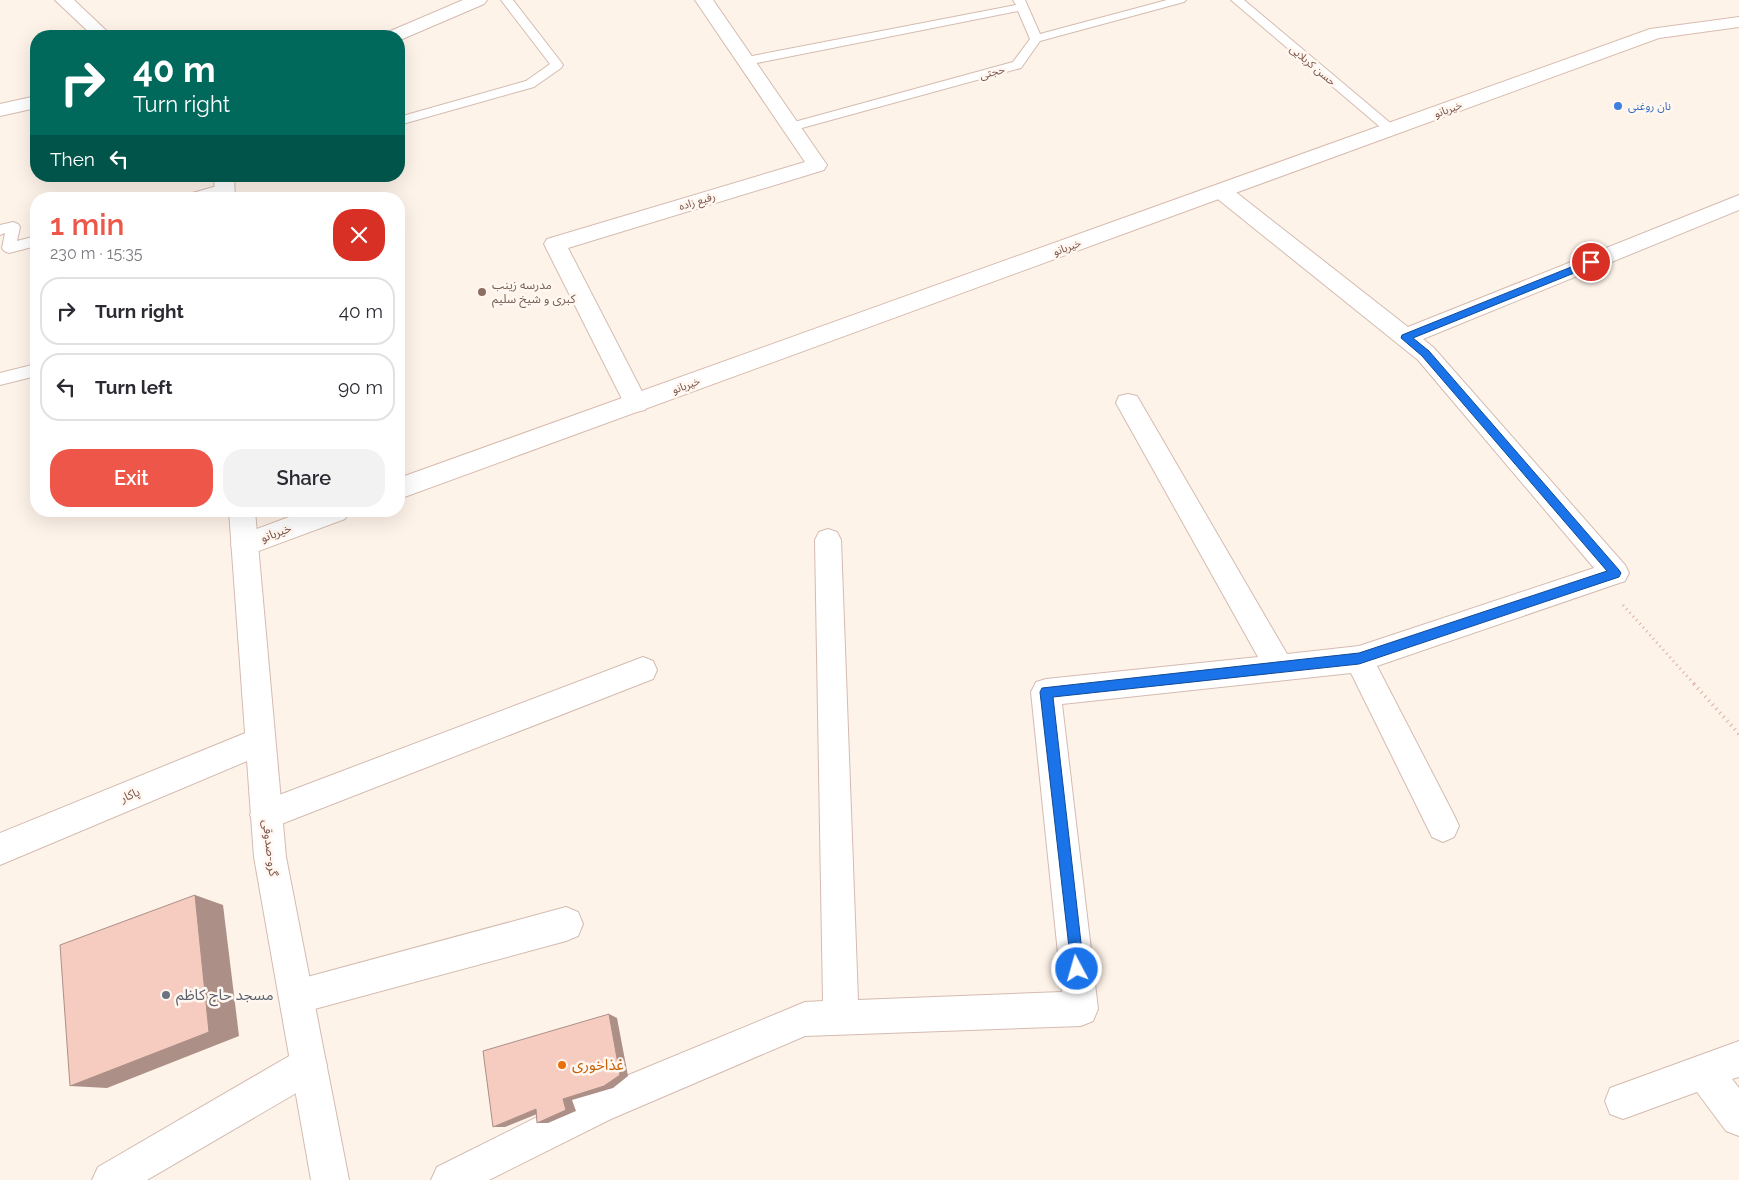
<!DOCTYPE html>
<html lang="en">
<head>
<meta charset="utf-8">
<style>
  body { margin:0; font-family:Raleway,"Noto Sans Arabic",sans-serif; background:#f2f2f3; color:#2b2b33; height:100vh; display:flex; flex-direction:column; font-size:19px; white-space:nowrap }
  * { box-sizing:border-box; margin:0 }
  p { font-size:16px; color:#7c7c81 }
  .icon { flex:none; width:28px; height:28px; fill:none; stroke:currentColor; stroke-width:2; stroke-linecap:round; stroke-linejoin:round }
  .map { position:relative; flex:1; overflow:hidden }
  .drawer { position:absolute; left:30px; top:192px; width:375px; height:325px; display:flex; flex-direction:column; background:#fff; border-radius:20px; box-shadow:0 5px 20px #0002 }
  .drawer>* { flex:none }
  .banner { position:absolute; left:30px; top:30px; width:375px; height:152px; border-radius:20px; box-shadow:0 5px 20px #0002; background:#00695c; color:#fff; overflow:hidden }
  .pin { position:absolute; display:grid; place-items:center; width:42px; height:42px; color:#fff; margin:-21px; border:2px solid #fff; border-radius:50%; box-shadow:0 1px 5px #0007 }
  .me { position:absolute; width:55px; margin:-28px; rotate:354deg; stroke-linejoin:round; filter:drop-shadow(0 0 4px #0008) }
  .turn { display:flex; align-items:center; gap:18px; height:105px; padding:0 20px; font-size:22px }
  .turn .icon { width:65px; height:65px; stroke-width:2.5 }
  .turn b { display:block; font-size:35px; line-height:42px }
  .then { display:flex; align-items:center; height:48px; padding:0 20px; background:#0003; gap:10px; font-size:19px }
  .round { display:grid; place-items:center; flex:none; width:52px; height:52px; border-radius:20px; background:#f2f2f3 }
  .head { display:flex; align-items:center; justify-content:space-between; height:85px; padding:0 20px }
  h1 { font-size:30px; font-weight:600; line-height:38px; color:#ed5648 }
  .primary-button { display:flex; gap:10px; margin-top:auto; padding:10px 20px }
  .primary-button a { flex:1; height:58px; border-radius:20px; background:#ed5648; color:#fff; font-size:20px; font-weight:600; line-height:58px; text-align:center }
  .primary-button a+a { background:#f2f2f3; color:#2b2b33 }
  ul { padding:0; list-style:none }
  li { display:flex; align-items:center; gap:15px; height:68px; margin:0 10px 8px; padding:0 10px; border:2px solid #e1e1e2; border-radius:20px }
  li div { flex:1 }
  li b { display:block; font-size:19px }
  li em { font-style:normal }
  .map>svg:first-child { display:block }
</style>
</head>
<body>
<div class="map">
<svg width="1739" height="1180" viewBox="0 0 1739 1180">
  <rect width="100%" height="100%" fill="#fef3e9"/>
  <g fill="none" stroke-linecap="round" stroke-linejoin="round">
    <defs>
      <g id="service">
        <path d="M501 0H513L561 62 563 65 561 68 534 87 399 125V117L526 81 550 64Z"/>
        <path d="M1013 0H1025L1040 34 1167 0H1186L1184 2 1040 41 1021 68 791 131 785 127 787 124 1013 62 1030 39 1018 11 747 65 741 61 747 57 1016 5Z"/>
        <path d="M1231 0H1244L1394 126 1396 129 1394 132H1386Z"/>
        <path d="M224 184 231 188 229 191 203 199H181L182 196Z"/>
        <path d="M13 222 18 224 20 227 17 241 36 236V246L9 253 4 251 2 248 5 233 0 235V225Z"/>
        <path d="M36 364V376L0 385V373Z"/>
      </g>
      <g id="minor">
        <path d="M463 0H487L484 4 400 40H399V36H385L388 32Z"/>
        <path d="M695 0H713L827 165 824 170 568 248 648 403 645 410 636 412 627 410 624 403 544 244 547 239 805 162Z"/>
        <path d="M36 96V108L0 116V104Z"/>
        <path d="M1221 184 1228 186 1408 327 1739 195V210L1423 339 1434 348 1625 565 1629 573 1625 581 1377 666 1454 815 1459 826 1454 837 1443 842 1432 837 1351 673 1062 704 1098 1009 1093 1021 1081 1026 805 1036 611 1119 489 1180H431L437 1167 585 1093 805 1002 823 1001 815 540 819 532 828 529 837 532 841 540 858 1000 1062 992 1031 692 1036 682 1046 679 1258 657 1116 403 1119 396 1128 394 1137 396 1287 654 1359 646 1594 568 1418 360 1214 196 1211 191 1214 186Z"/>
        <path d="M643 657 653 661 657 670 653 679 266 830 255 826 250 815 255 804 266 800Z"/>
        <path d="M260 727 271 731 275 741 271 751 0 865V833Z"/>
        <path d="M566 907 578 912 583 924 578 936 566 941 296 1014 284 1009 279 997 284 985 296 980Z"/>
        <path d="M1739 1041V1077L1732 1079 1739 1088V1136L1726 1131 1697 1092 1623 1119 1610 1114 1605 1101 1610 1088Z"/>
        <path d="M309 1047 322 1052 327 1065 322 1078 147 1180H92L98 1167 296 1052Z"/>
      </g>
      <g id="tertiary">
        <path d="M55 0H74L112 36H93Z"/>
        <path d="M214 176H234L235 199H215Z"/>
        <path d="M229 511H255L286 857 349 1180H311L254 857Z"/>
      </g>
      <g id="secondary">
        <path d="M1739 17V27L1659 38 399 499V478L1650 29Z"/>
        <path d="M305 511H349L345 519 253 553 244 556 235 553 231 545 235 537Z"/>
      </g>
    </defs>
    <use href="#service" stroke="#d4bbb0" stroke-width="2"/>
    <use href="#minor" stroke="#d4bbb0" stroke-width="2"/>
    <use href="#tertiary" stroke="#d4bbb0" stroke-width="2"/>
    <use href="#secondary" stroke="#d9bcaf" stroke-width="2"/>
    <path stroke="#daafa1" stroke-width="3" stroke-dasharray="1 4" stroke-linecap="butt" d="M1623 605 1695 685"/>
    <path stroke="#daafa1" stroke-width="4" stroke-dasharray="1 4.5" stroke-linecap="butt" d="M1694 684 1739 734"/>
    <use href="#service" fill="#fff" fill-rule="evenodd"/>
    <use href="#minor" fill="#fff" fill-rule="evenodd"/>
    <use href="#tertiary" fill="#fff" fill-rule="evenodd"/>
    <use href="#secondary" fill="#fff" fill-rule="evenodd"/>
  </g>
  <g fill="#ac8f86">
    <path d="M195 895 223 905 239 1036 107 1088 70 1086Z"/>
    <path d="M609 1014 617 1018 628 1076 613 1088 572 1100 576 1111 548 1123H537L563 1099Z"/>
    <path d="M536 1109 547 1110 505 1127H493Z"/>
  </g>
  <g fill="#f5ccbf" stroke="#ac8f86">
    <path d="M195 895 209 1032 70 1086 60 945Z"/>
    <path d="M609 1014 620 1075 604 1086 563 1099 566 1110 537 1123 536 1109 493 1127 483 1051Z"/>
  </g>
  <path fill="#1a73e8" stroke="#114b97" d="M1591 259 1594 260V265L1413 338 1429 351 1619 570 1621 573 1619 577 1359 664 1053 697 1084 969 1082 974 1077 976 1072 974 1040 692 1042 688 1359 653 1607 571 1422 356 1401 338 1402 335Z"/>
  <circle fill="#3f7fe0" stroke="#fff7f0" stroke-width="2" cx="1618" cy="106" r="5"/>
  <circle fill="#8d6e63" stroke="#fff7f0" stroke-width="2" cx="482" cy="292" r="5"/>
  <circle fill="#6b7280" stroke="#fff7f0" stroke-width="2" cx="166" cy="995" r="5"/>
  <circle fill="#e8710a" stroke="#fff7f0" stroke-width="2" cx="562" cy="1065" r="5"/>
  <g text-anchor="middle" stroke-width="5" stroke-linejoin="round" paint-order="stroke">
    <g font-size="11" fill="#7a544a" stroke="#fff7f0">
      <text transform="translate(1313 65) rotate(40)" y="4">حسن کربلایی</text>
      <text transform="translate(992 72) rotate(-15)" y="4">حجتی</text>
      <text transform="translate(1448 109) rotate(-20)" y="4">خیربانو</text>
      <text transform="translate(697 201) rotate(-17)" y="4">رفیع زاده</text>
      <text transform="translate(1067 247) rotate(-20)" y="4">خیربانو</text>
      <text transform="translate(686 385) rotate(-20)" y="4">خیربانو</text>
    </g>
    <g font-size="11" fill="#366cbe" stroke="#fff7f0" text-anchor="start">
      <text x="1628" y="110">نان روغنی</text>
    </g>
    <g font-size="12" fill="#785e54" stroke="#fff7f0" text-anchor="start">
      <text x="492" y="289">مدرسه زینب<tspan x="492" dy="14">کبری و شیخ سلیم</tspan></text>
    </g>
    <g font-size="12" fill="#7a544a" stroke="#fff7f0">
      <text transform="translate(276 533) rotate(-20)" y="4">خیربانو</text>
      <text transform="translate(130 795) rotate(-23)" y="4">پاکار</text>
      <text transform="translate(270 848) rotate(83)" y="4">گرو-صدوقی</text>
    </g>
    <g font-size="15" fill="#5b616d" stroke="#fff7f0" text-anchor="start">
      <text x="176" y="1000">مسجد حاج کاظم</text>
    </g>
    <g font-size="15" fill="#c56008" stroke="#fff7f0" text-anchor="start">
      <text x="572" y="1070">غذاخوری</text>
    </g>
  </g>
</svg>
<div class="pin" style="left:1591px;top:262px;background:#d93025"><svg class="icon" aria-label="arrive" viewBox="0 0 24 24"><path d="M6 21V4h12l-3 4 3 4H6"/></svg></div>
<svg class="me" style="left:1077px;top:969px" viewBox="-20 -20 40 40"><circle r="17" fill="#1a73e8" stroke="#fff" stroke-width="3"/><path d="M0-11L8 9 0 5-8 9z" fill="#fff"/></svg>
<div class="banner">
<div class="turn"><svg class="icon" aria-label="right" viewBox="0 0 24 24"><path d="M7 20v-9h11M14 6l5 5-5 5"/></svg><div><b>40 m</b>Turn right</div></div>
<div class="then">Then<svg class="icon" aria-label="left" viewBox="0 0 24 24"><path d="M17 20v-9H6M10 6l-5 5 5 5"/></svg></div>
</div>
<section class="drawer">
<div class="head"><div><h1>1 min</h1><p>230 m · 15:35</p></div><a class="round" style="background:#d93025;color:#fff"><svg class="icon" aria-label="close" viewBox="0 0 24 24"><path d="M6 6l12 12M18 6L6 18"/></svg></a></div>
<ul>
<li><svg class="icon" aria-label="right" viewBox="0 0 24 24"><path d="M7 20v-9h11M14 6l5 5-5 5"/></svg><div><b>Turn right</b></div><em>40 m</em></li>
<li><svg class="icon" aria-label="left" viewBox="0 0 24 24"><path d="M17 20v-9H6M10 6l-5 5 5 5"/></svg><div><b>Turn left</b></div><em>90 m</em></li>
</ul>
<div class="primary-button"><a>Exit</a><a>Share</a></div>
</section>
</div>
</body>
</html>
